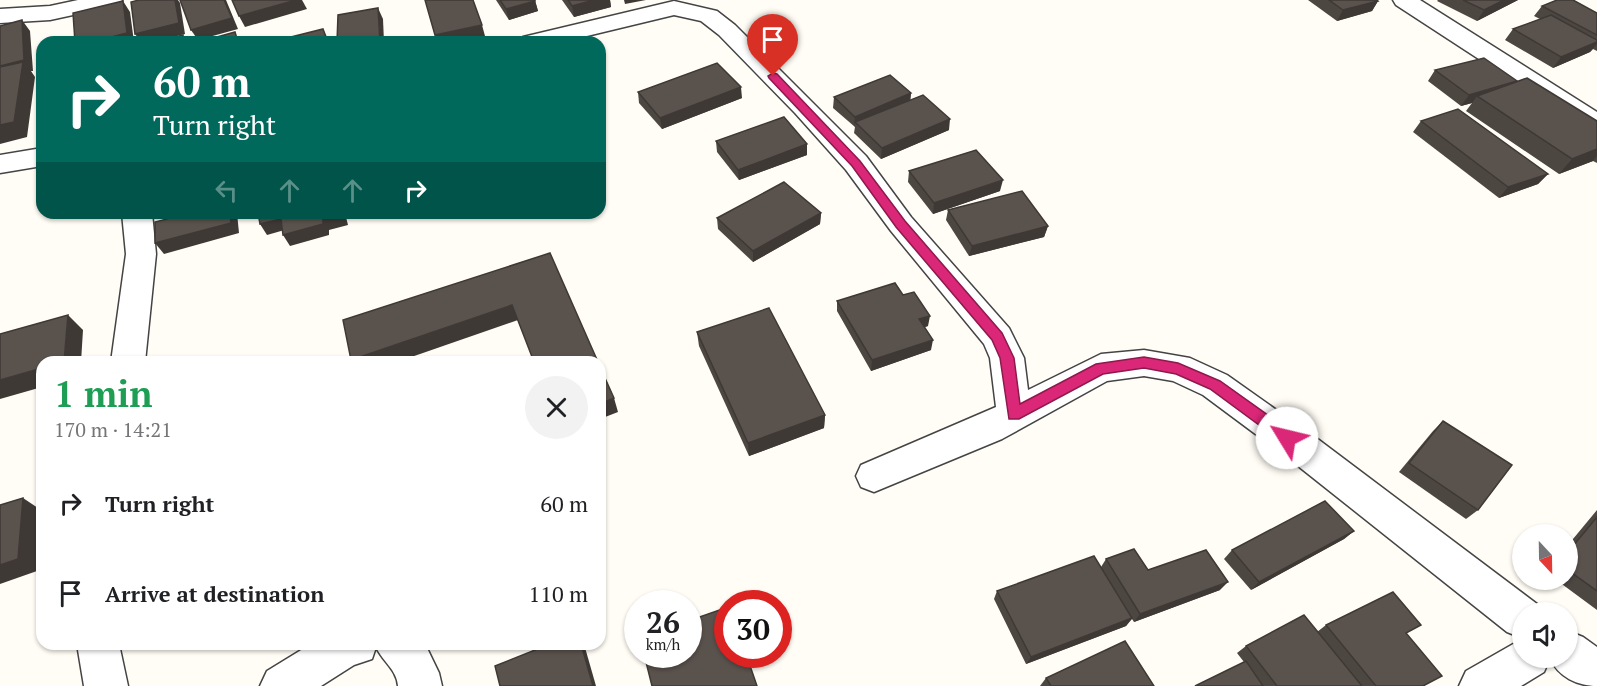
<!DOCTYPE html>
<html lang="en">
<head>
<meta charset="utf-8">
<style>
  body { margin:0; font-family:"PT Serif",serif; background:#f2f2f2; color:#202124; height:100vh; display:flex; flex-direction:column; font-size:22px; white-space:nowrap }
  * { box-sizing:border-box; margin:0 }
  p { font-size:20px; color:#757577 }
  .icon { flex:none; width:33px; height:33px; fill:none; stroke:currentColor; stroke-width:2; stroke-linecap:round; stroke-linejoin:round }
  .map { position:relative; flex:1; overflow:hidden }
  .drawer { position:absolute; left:36px; top:356px; width:570px; height:294px; display:flex; flex-direction:column; background:#fff; border-radius:18px; box-shadow:0 2px 4px #0004 }
  .drawer>* { flex:none }
  .top-card { position:absolute; left:36px; top:36px; width:570px; height:183px; border-radius:18px; box-shadow:0 2px 4px #0004; background:#00695c; color:#fff; overflow:hidden }
  .needle { width:39px; rotate:158deg }
  .tools { position:absolute; left:1512px; top:524px; display:grid; gap:12px }
  .tools a { display:grid; place-items:center; width:66px; height:66px; border-radius:50%; background:#fff; box-shadow:0 2px 4px #0004; font-size:30px }
  .speed { position:absolute; left:624px; top:590px; display:flex; gap:12px; font-size:30px; font-weight:700; text-align:center }
  .speed>* { display:grid; place-content:center; width:78px; height:78px; border-radius:50%; background:#fff; box-shadow:0 2px 4px #0004; line-height:1 }
  .speed small { font-size:15px; font-weight:400 }
  .speed .limit { border:9px solid #d22; background:#fff; color:#111 }
  .pin { position:absolute; display:grid; place-items:center; width:51px; height:51px; color:#fff; margin:-62px -26px; border-radius:50% 50% 50% 0; rotate:-45deg; box-shadow:0 0 6px #0007 }
  .pin .icon { rotate:45deg }
  .me { position:absolute; width:66px; margin:-33px; rotate:306deg; stroke-linejoin:round; filter:drop-shadow(0 0 4px #0008) }
  .turn { display:flex; align-items:center; gap:21px; height:126px; padding:0 18px; font-size:27px }
  .turn .icon { width:78px; height:78px; stroke-width:2.5 }
  .turn b { display:block; font-size:42px; line-height:51px }
  .lanes { display:flex; align-items:center; height:57px; padding:0 18px; background:#0003; justify-content:center; gap:30px; direction:ltr }
  .lanes .off { opacity:.35 }
  .round { display:grid; place-items:center; flex:none; width:63px; height:63px; border-radius:32px; background:#f2f2f2 }
  .head { display:flex; align-items:center; justify-content:space-between; height:102px; padding:0 18px }
  h1 { font-size:36px; font-weight:700; line-height:45px; color:#1e9e55 }
  ul { padding:0; list-style:none }
  li { display:flex; align-items:center; gap:18px; height:90px; padding:0 18px }
  li div { flex:1 }
  li b { display:block; font-size:22px }
  li em { font-style:normal }
  .map>svg:first-child { display:block }
</style>
</head>
<body>
<div class="map">
<svg width="1597" height="686" viewBox="0 0 1597 686">
  <rect width="100%" height="100%" fill="#fffdf5"/>
  <g fill="none" stroke-linecap="round" stroke-linejoin="round">
    <defs>
      <g id="minor">
        <path d="M78 0H122L119 5 50 20 0 23V9L50 6Z"/>
        <path d="M1393 0H1420L1597 112V132L1588 130 1396 5Z"/>
        <path d="M674 1 717 11 735 25 866 156 911 217 1009 328 1024 358 1028 390 1101 354 1144 350 1190 358 1227 375 1319 440 1537 604 1540 612H1522V638L1507 632 1293 462 1203 395 1173 381 1144 376 1107 381 1002 439 874 492 861 487 856 476 861 465 996 407 990 358 984 344 891 231 846 170 795 113 719 35 701 21 674 15 562 42H520L523 37Z"/>
        <path d="M42 148V166L0 173V155Z"/>
        <path d="M122 213H152L156 254 145 362H111L126 254Z"/>
        <path d="M1568 631 1583 637 1597 647V686C1578 686 1558 677 1550 658L1544 672 1521 686H1459L1466 671 1522 639V657H1568Z"/>
        <path d="M77 644H119L128 686H84Z"/>
        <path d="M311 644H425L439 673 442 686H398C397 670 383 662 376 647L372 659 354 665 321 686H260L267 671Z"/>
      </g>
    </defs>
    <use href="#minor" stroke="#444" stroke-width="3"/>
    <use href="#minor" fill="#fff" fill-rule="evenodd"/>
  </g>
  <g fill="#4d4742">
    <path d="M496 0H535L538 11 509 20Z"/>
    <path d="M562 0H610L611 7 574 17Z"/>
    <path d="M1308 0H1377L1378 1 1372 11 1337 21Z"/>
    <path d="M1438 0H1518L1477 21 1437 1Z"/>
    <path d="M1542 6 1597 13V51L1593 49 1590 52 1553 68 1505 40 1513 29 1540 19 1534 16Z"/>
    <path d="M1435 70 1517 81 1597 121V163L1593 161 1559 174 1466 111 1472 103 1461 106 1428 81Z"/>
    <path d="M638 92 742 98 662 129 639 103Z"/>
    <path d="M911 93 910 100 949 130 881 159 854 133 855 127 833 108 834 97Z"/>
    <path d="M1421 121 1548 174 1538 184 1499 198 1413 132Z"/>
    <path d="M716 141 807 144V155L739 180 717 152Z"/>
    <path d="M909 171 1000 191 933 214 908 182Z"/>
    <path d="M948 210 1048 226 1044 237 969 256 946 220Z"/>
    <path d="M821 213 820 224 753 262 718 229 717 218Z"/>
    <path d="M903 295 928 326 925 327 931 350 871 371 837 311V301Z"/>
    <path d="M697 332 825 415 824 428 749 456 699 346Z"/>
    <path d="M1443 421 1478 510 1466 519 1399 472 1433 431Z"/>
    <path d="M1597 510V610L1555 579H1568V545Z"/>
    <path d="M1354 531 1344 539 1251 590 1224 559 1232 550Z"/>
    <path d="M1106 559 1220 590 1134 622 1132 619 1126 626 1026 664 994 599 997 591 1101 567Z"/>
    <path d="M1326 625 1406 634 1424 686H1195L1244 662 1237 653 1246 646 1317 632Z"/>
    <path d="M1046 678 1154 686H1040Z"/>
  </g>
  <g fill="#3f3936">
    <path d="M175 0H178L180 3 185 34 153 42H141L135 34Z"/>
    <path d="M224 0H226L238 29 198 40 191 30Z"/>
    <path d="M296 0H302L307 9 245 27 239 16Z"/>
    <path d="M594 0H610L611 7 574 17 572 6Z"/>
    <path d="M624 0H646L625 4Z"/>
    <path d="M1504 0H1518L1477 21 1484 10Z"/>
    <path d="M123 1 130 12 134 42H92Z"/>
    <path d="M535 1 538 11 509 20 506 9Z"/>
    <path d="M1378 1 1372 11 1337 21 1343 10Z"/>
    <path d="M378 8 383 19 384 42H380Z"/>
    <path d="M22 20 30 31 33 71H31L35 77 27 137 0 144V66Z"/>
    <path d="M482 25 485 36 457 42H438L435 35Z"/>
    <path d="M1597 42V44L1590 52 1553 68 1561 57Z"/>
    <path d="M1518 82 1477 96 1472 103 1461 106 1469 95Z"/>
    <path d="M741 87 742 98 662 129 660 118Z"/>
    <path d="M911 93 910 104 855 122 854 128 855 117Z"/>
    <path d="M950 119 949 130 881 159 882 148Z"/>
    <path d="M807 144V155L739 180 738 170Z"/>
    <path d="M1597 149V156L1593 161 1559 174 1572 159Z"/>
    <path d="M1548 174 1538 184 1499 198 1508 187Z"/>
    <path d="M1003 180 1000 191 933 214 934 203Z"/>
    <path d="M230 213H237L239 233 164 254 155 243Z"/>
    <path d="M341 213H345L348 225 329 230V235L290 246 283 235 323 219Z"/>
    <path d="M821 213 820 224 753 262V251Z"/>
    <path d="M281 219 288 229 267 235 260 224Z"/>
    <path d="M1048 226 1044 237 969 256 972 246Z"/>
    <path d="M512 305 518 320 397 362H352L351 360Z"/>
    <path d="M68 315 83 330 81 362H64Z"/>
    <path d="M930 316 928 326 918 329 919 319Z"/>
    <path d="M933 340 931 350 871 371 872 360Z"/>
    <path d="M42 368V387L0 399V380Z"/>
    <path d="M614 398 618 412 600 419V404Z"/>
    <path d="M825 415 824 428 749 456 748 443Z"/>
    <path d="M23 498 41 510 37 571 0 584V565Z"/>
    <path d="M1354 531 1344 539 1251 590 1259 582Z"/>
    <path d="M1228 582 1220 590 1134 622 1140 614Z"/>
    <path d="M1132 618 1126 626 1026 664 1031 657Z"/>
    <path d="M581 644H584L596 686H593Z"/>
  </g>
  <g fill="#5a524d" stroke="#3f3936" stroke-width="1.5">
    <path d="M139 0H175L179 23 135 34 131 2Z"/>
    <path d="M180 0H224L232 18 191 30Z"/>
    <path d="M232 0H296L239 16Z"/>
    <path d="M425 0H473L482 25 435 35Z"/>
    <path d="M500 0H535V1L506 9Z"/>
    <path d="M568 0H594L572 6Z"/>
    <path d="M1329 0H1377L1378 1 1343 10Z"/>
    <path d="M1463 0H1504L1484 10Z"/>
    <path d="M1557 0H1573L1597 13V35L1542 6Z"/>
    <path d="M123 1 127 33 92 42H75L73 13Z"/>
    <path d="M378 8 380 42H337L338 15Z"/>
    <path d="M1551 15 1597 40V42L1561 57 1513 29Z"/>
    <path d="M22 20 24 60 0 66V26Z"/>
    <path d="M323 29 328 42H271Z"/>
    <path d="M235 32 238 42H199Z"/>
    <path d="M183 35 184 42H157Z"/>
    <path d="M1484 58 1517 81 1469 95 1435 70Z"/>
    <path d="M23 62 14 122 0 125V67Z"/>
    <path d="M717 63 741 87 660 118 638 92Z"/>
    <path d="M890 75 911 93 855 117 834 97Z"/>
    <path d="M1527 78 1597 121V149L1572 159 1477 96Z"/>
    <path d="M923 95 950 119 882 148 855 122Z"/>
    <path d="M1458 109 1548 174 1508 187 1421 121Z"/>
    <path d="M784 117 807 144 738 170 716 141Z"/>
    <path d="M976 150 1003 180 934 203 909 171Z"/>
    <path d="M784 182 821 213 753 251 717 218Z"/>
    <path d="M1022 191 1048 226 972 246 948 210Z"/>
    <path d="M167 213H230L231 223 155 243V222L167 219Z"/>
    <path d="M258 213H341L342 214 323 219V224L283 235 281 219 260 224Z"/>
    <path d="M550 253 598 362H534L512 305 351 360 343 320Z"/>
    <path d="M895 283 903 295 914 292 930 316 919 319 933 340 872 360 837 301Z"/>
    <path d="M769 308 825 415 748 443 697 332Z"/>
    <path d="M68 315 64 362H42V368L0 380V334Z"/>
    <path d="M600 367 614 398 600 404Z"/>
    <path d="M1443 421 1512 465 1478 510 1409 463Z"/>
    <path d="M23 498 18 559 0 565V505Z"/>
    <path d="M1325 501 1354 531 1259 582 1232 550Z"/>
    <path d="M1597 517V591L1568 570V552Z"/>
    <path d="M1134 549 1148 570 1206 550 1228 582 1140 614 1106 559Z"/>
    <path d="M1094 556 1132 618 1031 657 997 591Z"/>
    <path d="M1393 592 1421 625 1406 633 1442 676 1423 686H1376L1326 625Z"/>
    <path d="M728 607V654H746L757 686H652L644 654H688V621Z"/>
    <path d="M1304 615 1362 686H1277L1246 646Z"/>
    <path d="M1125 641 1154 686H1051L1046 678Z"/>
    <path d="M550 644H581L593 686H500L495 666Z"/>
    <path d="M1246 661 1263 686H1195Z"/>
  </g>
  <path fill="#db2777" stroke="#8e194d" stroke-width="1.5" d="M773 73 777 74 860 161 905 221 1002 333 1014 358 1020 404 1096 364 1144 357 1178 363 1220 381 1293 433 1295 438 1293 442 1287 444 1282 442 1210 389 1176 374 1144 368 1103 374 1019 419H1009L1000 358 992 340 896 227 852 166 769 78 768 76Z"/>
</svg>
<div class="tools">
<a><svg class="needle" viewBox="-14 -14 28 28"><path d="M0-13l5 13h-10z" fill="#e53935"/><path d="M0 13l5-13h-10z" fill="#757577"/></svg></a>
<a><svg class="icon" aria-label="sound" viewBox="0 0 24 24"><path d="M4 9h4l5-4v14l-5-4H4zM17 9q2 3 0 6"/></svg></a>
</div>
<div class="speed"><div>26<small>km/h</small></div><div class="limit">30</div></div>
<div class="pin" style="left:773px;top:76px;background:#d93025"><svg class="icon" aria-label="arrive" viewBox="0 0 24 24"><path d="M6 21V4h12l-3 4 3 4H6"/></svg></div>
<svg class="me" style="left:1287px;top:438px" viewBox="-20 -20 40 40"><circle r="19" fill="#fff"/><path d="M0-13L10 11 0 6-10 11z" fill="#db2777"/></svg>
<div class="top-card">
<div class="turn"><svg class="icon" aria-label="right" viewBox="0 0 24 24"><path d="M7 20v-9h11M14 6l5 5-5 5"/></svg><div><b>60 m</b>Turn right</div></div>
<div class="lanes"><svg class="icon off" aria-label="left" viewBox="0 0 24 24"><path d="M17 20v-9H6M10 6l-5 5 5 5"/></svg><svg class="icon off" aria-label="ahead" viewBox="0 0 24 24"><path d="M12 20V5M6 11l6-6 6 6"/></svg><svg class="icon off" aria-label="ahead" viewBox="0 0 24 24"><path d="M12 20V5M6 11l6-6 6 6"/></svg><svg class="icon" aria-label="right" viewBox="0 0 24 24"><path d="M7 20v-9h11M14 6l5 5-5 5"/></svg></div>
</div>
<section class="drawer">
<div class="head"><div><h1>1 min</h1><p>170 m · 14:21</p></div><a class="round"><svg class="icon" aria-label="close" viewBox="0 0 24 24"><path d="M6 6l12 12M18 6L6 18"/></svg></a></div>
<ul>
<li><svg class="icon" aria-label="right" viewBox="0 0 24 24"><path d="M7 20v-9h11M14 6l5 5-5 5"/></svg><div><b>Turn right</b></div><em>60 m</em></li>
<li><svg class="icon" aria-label="arrive" viewBox="0 0 24 24"><path d="M6 21V4h12l-3 4 3 4H6"/></svg><div><b>Arrive at destination</b></div><em>110 m</em></li>
</ul>
</section>
</div>
</body>
</html>
